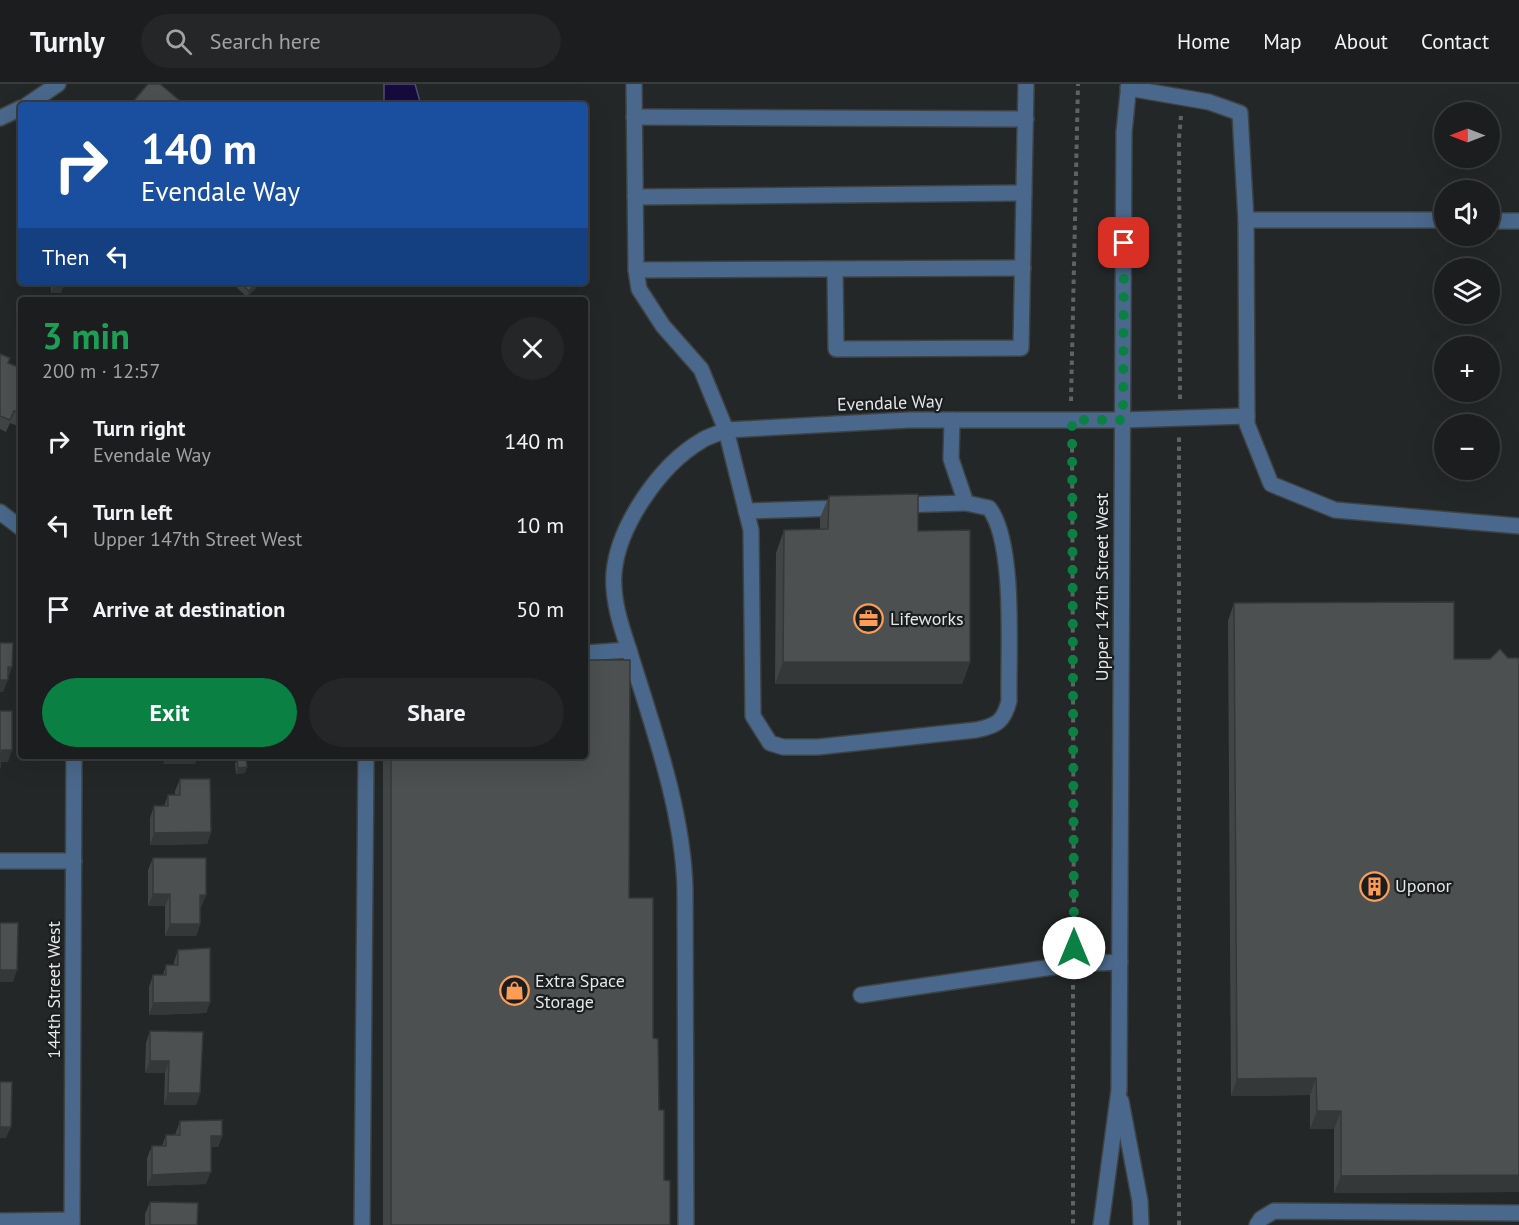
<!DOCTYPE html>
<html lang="en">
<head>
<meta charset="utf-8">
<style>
  body { margin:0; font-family:"PT Sans",sans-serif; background:#242627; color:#f1f3f6; height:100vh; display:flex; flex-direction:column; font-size:22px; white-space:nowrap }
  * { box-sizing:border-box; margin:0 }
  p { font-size:20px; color:#a0a2a4 }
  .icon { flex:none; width:33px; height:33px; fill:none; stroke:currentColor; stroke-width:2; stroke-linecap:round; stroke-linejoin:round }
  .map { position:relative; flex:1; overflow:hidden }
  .details { position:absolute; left:18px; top:213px; width:570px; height:462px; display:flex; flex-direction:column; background:#1b1d1e; border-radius:6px; box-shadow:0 6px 24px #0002,0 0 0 2px #393b3c }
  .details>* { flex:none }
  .banner { position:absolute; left:18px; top:18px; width:570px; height:183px; border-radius:6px; box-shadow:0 6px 24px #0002,0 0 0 2px #393b3c; background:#1a4fa0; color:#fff; overflow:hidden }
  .needle { width:39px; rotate:270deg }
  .controls { position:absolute; left:1434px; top:18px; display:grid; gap:12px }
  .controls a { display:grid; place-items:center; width:66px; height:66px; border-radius:50%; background:#1b1d1e; box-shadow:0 6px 24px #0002,0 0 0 2px #393b3c; font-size:30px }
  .pin { position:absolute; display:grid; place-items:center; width:51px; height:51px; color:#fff; margin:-26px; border-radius:12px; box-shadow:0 3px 9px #0006 }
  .me { position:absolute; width:66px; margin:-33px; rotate:0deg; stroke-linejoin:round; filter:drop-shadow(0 0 4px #0008) }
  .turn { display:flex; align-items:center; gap:21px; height:126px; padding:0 24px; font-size:27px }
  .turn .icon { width:78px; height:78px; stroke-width:2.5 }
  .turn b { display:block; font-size:42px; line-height:51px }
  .then { display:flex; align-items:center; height:57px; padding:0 24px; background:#0003; gap:12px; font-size:22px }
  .round { display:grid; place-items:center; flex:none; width:63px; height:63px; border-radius:32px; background:#242627 }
  .summary { display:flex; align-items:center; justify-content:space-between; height:102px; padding:0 24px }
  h1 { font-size:36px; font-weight:700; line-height:45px; color:#1e9e55 }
  .cta { display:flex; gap:12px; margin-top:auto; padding:12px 24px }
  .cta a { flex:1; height:69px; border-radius:36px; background:#0b8043; color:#fff; font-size:24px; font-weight:700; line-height:69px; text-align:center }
  .cta a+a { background:#242627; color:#f1f3f6 }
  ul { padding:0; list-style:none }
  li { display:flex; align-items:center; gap:18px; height:84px; padding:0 24px }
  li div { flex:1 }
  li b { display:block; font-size:22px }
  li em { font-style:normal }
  header { display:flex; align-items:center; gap:36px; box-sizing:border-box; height:84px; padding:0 30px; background:#1b1d1e; border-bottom:2px solid #393b3c }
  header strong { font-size:28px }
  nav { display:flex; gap:33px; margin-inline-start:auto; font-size:21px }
  .search { width:420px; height:54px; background:#242627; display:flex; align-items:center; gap:15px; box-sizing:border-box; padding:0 21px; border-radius:33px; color:#a0a2a4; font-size:22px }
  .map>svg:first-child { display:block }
</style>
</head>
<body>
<header>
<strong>Turnly</strong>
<div class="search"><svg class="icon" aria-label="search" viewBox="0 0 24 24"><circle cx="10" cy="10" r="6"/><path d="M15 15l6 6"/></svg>Search here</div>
<nav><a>Home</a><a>Map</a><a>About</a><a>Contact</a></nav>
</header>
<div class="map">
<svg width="1519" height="1141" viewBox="0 0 1519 1141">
  <rect width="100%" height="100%" fill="#242728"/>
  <path fill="#150b3d" stroke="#534d70" stroke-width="1.5" d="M384 0H415L421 21H384Z"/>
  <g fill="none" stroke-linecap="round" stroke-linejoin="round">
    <defs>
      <g id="minor">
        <path d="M634 0 636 186 639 205 663 242 701 285 726 346 909 336H1123L1247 332"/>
        <path d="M1128 4 1209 18 1240 29 1246 136"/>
        <path d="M27 21 58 0"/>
        <path d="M634 33 1026 35"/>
        <path d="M0 34 21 24"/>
        <path d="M635 113 1024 109"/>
        <path d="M1444 136H1246L1247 340 1271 400 1335 426 1519 442"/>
        <path d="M1490 137H1519"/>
        <path d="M835 185 836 265 1021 264 1026 0"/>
        <path d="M636 186 1023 184"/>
        <path d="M899 421 966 419"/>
        <path d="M746 427 842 424"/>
        <path d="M0 428 21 444"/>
        <path d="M629 566C621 542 612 516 614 489 618 442 660 381 701 357 708 352 718 350 726 346L751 446 753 632 770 659 783 663H818L976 646C997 642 1004 637 1009 617 1008 569 1016 459 989 424L966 419 951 375 952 336"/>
        <path d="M585 569 629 566C652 641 683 725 685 805L686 1141"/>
        <path d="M0 777H74"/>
        <path d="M861 911 1073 880 1120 878"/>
        <path d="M1121 1017 1140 1117 1141 1141"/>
        <path d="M0 1137 72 1136"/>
        <path d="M72 1141 74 672"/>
        <path d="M362 1141 366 672"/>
        <path d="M1101 1141 1119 1006 1124 48 1129 0"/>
        <path d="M1257 1141 1261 1135 1274 1127 1519 1129"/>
      </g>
    </defs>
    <use href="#minor" stroke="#3f4243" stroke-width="18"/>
    <g stroke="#606364" stroke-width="4" stroke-dasharray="4.5 4.5" stroke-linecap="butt">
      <path d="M1180 315 1179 54 1181 32"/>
      <path d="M1071 317 1078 0"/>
      <path d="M1072 355 1074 860"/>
      <path d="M1073 901V1141"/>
      <path d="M1179 1141V353"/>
    </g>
    <use href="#minor" stroke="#49688b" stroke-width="15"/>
  </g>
  <g fill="#424545">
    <path d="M51 198H63L61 209H51Z"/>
    <path d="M239 198 256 204 247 213 237 204Z"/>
    <path d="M0 270 8 279 21 284V343L10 339 6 348 0 345Z"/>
    <path d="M829 412 918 447 970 578 962 600H775L776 469 784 446 820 445V434Z"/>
    <path d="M1234 519 1454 575 1508 574 1519 1108 1334 1109V1045H1310V1011L1231 1012 1228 537Z"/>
    <path d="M383 672H585L629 814 653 954 664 1096 670 1141H383Z"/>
    <path d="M237 675 245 689 236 690 235 680Z"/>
    <path d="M180 695 211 748 207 760 150 761V734L154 722H164L168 711H175V707Z"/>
    <path d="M153 774 206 811 201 823H200V840L196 852H165V822H148V786Z"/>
    <path d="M178 866 210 918 206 929 149 931V903L153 891H163L166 881H174V878Z"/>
    <path d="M150 947 200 1009 196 1021H164L165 989H145L146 959Z"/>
    <path d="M180 1037 222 1052 218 1063H211L206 1100 147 1102V1074L152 1062H162L166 1051H175Z"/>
    <path d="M150 1118 197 1141H145V1130Z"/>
  </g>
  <g fill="#363838">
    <path d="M258 198 256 204 247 213 249 207Z"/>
    <path d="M53 203H63L61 209H51Z"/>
    <path d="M783 578H970L962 600H775Z"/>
    <path d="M8 583H12L8 595H3Z"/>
    <path d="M0 596H8L3 608H0Z"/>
    <path d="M2 666H12L8 678H0Z"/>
    <path d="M166 672H198L195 680H163Z"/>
    <path d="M247 683 245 689 236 690 238 684Z"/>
    <path d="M211 748 207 760 150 761 154 749Z"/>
    <path d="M153 810H170L165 822H148Z"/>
    <path d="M200 811H206L201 823H196Z"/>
    <path d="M170 840H200L196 852H165Z"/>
    <path d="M0 886H17L13 898H0Z"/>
    <path d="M210 918 206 929 149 931 153 919Z"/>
    <path d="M150 977H169L165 989H145Z"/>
    <path d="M1316 994 1310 1011 1231 1012 1237 995Z"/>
    <path d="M168 1009H200L196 1021H164Z"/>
    <path d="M1317 1027H1341L1334 1045H1310Z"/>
    <path d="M0 1043H11L6 1054H0Z"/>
    <path d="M211 1052H222L218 1063H207Z"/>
    <path d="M211 1088 206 1100 147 1102 152 1091Z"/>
    <path d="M1519 1091V1108L1334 1109 1341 1092Z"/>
  </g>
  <g fill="#4d5050" stroke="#363838" stroke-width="1.5">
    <path d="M148 0H160L185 21H133L131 20Z"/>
    <rect x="53" y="198" width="10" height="5"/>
    <path d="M239 198H257L249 207Z"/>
    <path d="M0 270 10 274 8 279 21 284V329L14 327 10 336 0 332Z"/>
    <path d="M918 410V447L970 446V578H783L784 446 828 445 829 412Z"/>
    <path d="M1454 518V575H1490L1500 565 1508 574H1519V1091L1341 1092V1027H1317L1316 994 1237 995 1234 519Z"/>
    <path d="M0 559H13L12 583H8V596H0Z"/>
    <path d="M585 576H630L629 814H653V954L658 955 659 1026H664V1096L670 1097V1141H391V672H585Z"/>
    <path d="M0 627H12V666H2L0 684Z"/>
    <path d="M246 674 247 683 238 684 237 675Z"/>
    <path d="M180 695H210L211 748 154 749V722H168V711H180Z"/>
    <path d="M153 774H206V811H200V840H170V810H153Z"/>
    <path d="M0 839H18L17 886H0Z"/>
    <path d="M210 864V918L153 919V891H166V881H178V866Z"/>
    <path d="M150 947 203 948 200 1009H168L169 977H150Z"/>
    <path d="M0 998H12L11 1043H0Z"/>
    <path d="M222 1036V1052H211V1088L152 1091V1062H166V1051H180V1037Z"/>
    <path d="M150 1118 198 1119 197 1141H150Z"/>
  </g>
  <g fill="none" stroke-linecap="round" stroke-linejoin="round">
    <path stroke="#0b8043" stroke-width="10" stroke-dasharray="0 18" d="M1074 864 1072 336H1123L1124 159"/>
  </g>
  <defs>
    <symbol id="office-ring" viewBox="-11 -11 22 22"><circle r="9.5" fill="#1b1d1e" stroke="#fd9c55" stroke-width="1.5"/><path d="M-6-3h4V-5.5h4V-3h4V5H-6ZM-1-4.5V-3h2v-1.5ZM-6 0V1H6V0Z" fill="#fd9c55"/></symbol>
    <symbol id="building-ring" viewBox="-11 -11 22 22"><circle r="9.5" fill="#1b1d1e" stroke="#fd9c55" stroke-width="1.5"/><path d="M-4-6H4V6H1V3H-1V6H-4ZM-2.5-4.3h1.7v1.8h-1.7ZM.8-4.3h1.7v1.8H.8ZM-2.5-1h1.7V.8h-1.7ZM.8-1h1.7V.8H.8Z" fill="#fd9c55"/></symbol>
    <symbol id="shop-ring" viewBox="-11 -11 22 22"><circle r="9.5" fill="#1b1d1e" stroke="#fd9c55" stroke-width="1.5"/><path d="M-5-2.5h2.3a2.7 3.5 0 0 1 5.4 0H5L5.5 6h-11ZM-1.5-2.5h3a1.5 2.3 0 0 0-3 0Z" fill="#fd9c55"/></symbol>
  </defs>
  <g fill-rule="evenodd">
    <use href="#office-ring" x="852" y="518" width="33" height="33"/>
    <use href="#building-ring" x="1358" y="786" width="33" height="33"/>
    <use href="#shop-ring" x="498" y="890" width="33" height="33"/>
  </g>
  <g text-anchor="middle" stroke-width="4.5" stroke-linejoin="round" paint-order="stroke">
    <g font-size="18" fill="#e5e7e8" stroke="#1b1d1e">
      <text transform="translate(890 319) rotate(-2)" y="6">Evendale Way</text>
      <text transform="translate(1102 503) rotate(-90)" y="6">Upper 147th Street West</text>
      <text transform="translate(54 906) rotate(-90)" y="6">144th Street West</text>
    </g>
    <g font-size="18" fill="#e5e7e8" stroke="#1b1d1e" text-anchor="start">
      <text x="890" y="541">Lifeworks</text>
      <text x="1395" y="808">Uponor</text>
      <text x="535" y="903">Extra Space<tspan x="535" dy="21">Storage</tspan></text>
    </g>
  </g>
</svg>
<div class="controls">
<a><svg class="needle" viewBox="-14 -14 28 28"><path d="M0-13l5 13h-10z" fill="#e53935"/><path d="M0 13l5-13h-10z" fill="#a0a2a4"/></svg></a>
<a><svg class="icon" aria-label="sound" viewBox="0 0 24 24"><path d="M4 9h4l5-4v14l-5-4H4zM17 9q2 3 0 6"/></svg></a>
<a><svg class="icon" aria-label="layers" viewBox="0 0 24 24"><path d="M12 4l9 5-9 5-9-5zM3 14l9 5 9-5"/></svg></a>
<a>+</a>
<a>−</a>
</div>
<div class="pin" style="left:1124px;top:159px;background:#d93025"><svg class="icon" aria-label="arrive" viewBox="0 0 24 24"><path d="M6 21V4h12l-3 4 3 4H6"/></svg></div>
<svg class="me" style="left:1074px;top:864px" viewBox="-20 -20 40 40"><circle r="19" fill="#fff"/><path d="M0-13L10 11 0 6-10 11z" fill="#0b8043"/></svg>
<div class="banner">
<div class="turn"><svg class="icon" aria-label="right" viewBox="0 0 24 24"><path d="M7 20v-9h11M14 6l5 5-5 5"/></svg><div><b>140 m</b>Evendale Way</div></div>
<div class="then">Then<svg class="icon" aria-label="left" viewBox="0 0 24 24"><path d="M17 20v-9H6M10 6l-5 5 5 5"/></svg></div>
</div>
<section class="details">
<div class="summary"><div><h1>3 min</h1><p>200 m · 12:57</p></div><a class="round"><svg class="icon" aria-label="close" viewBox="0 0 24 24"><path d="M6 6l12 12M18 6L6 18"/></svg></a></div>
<ul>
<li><svg class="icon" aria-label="right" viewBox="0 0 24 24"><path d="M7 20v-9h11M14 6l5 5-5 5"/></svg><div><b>Turn right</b><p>Evendale Way</p></div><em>140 m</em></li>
<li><svg class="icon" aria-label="left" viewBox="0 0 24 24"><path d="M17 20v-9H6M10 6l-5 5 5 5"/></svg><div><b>Turn left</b><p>Upper 147th Street West</p></div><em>10 m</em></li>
<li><svg class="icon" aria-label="arrive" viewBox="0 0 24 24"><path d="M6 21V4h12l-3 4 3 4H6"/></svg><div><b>Arrive at destination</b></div><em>50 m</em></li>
</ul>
<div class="cta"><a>Exit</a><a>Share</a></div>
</section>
</div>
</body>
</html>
